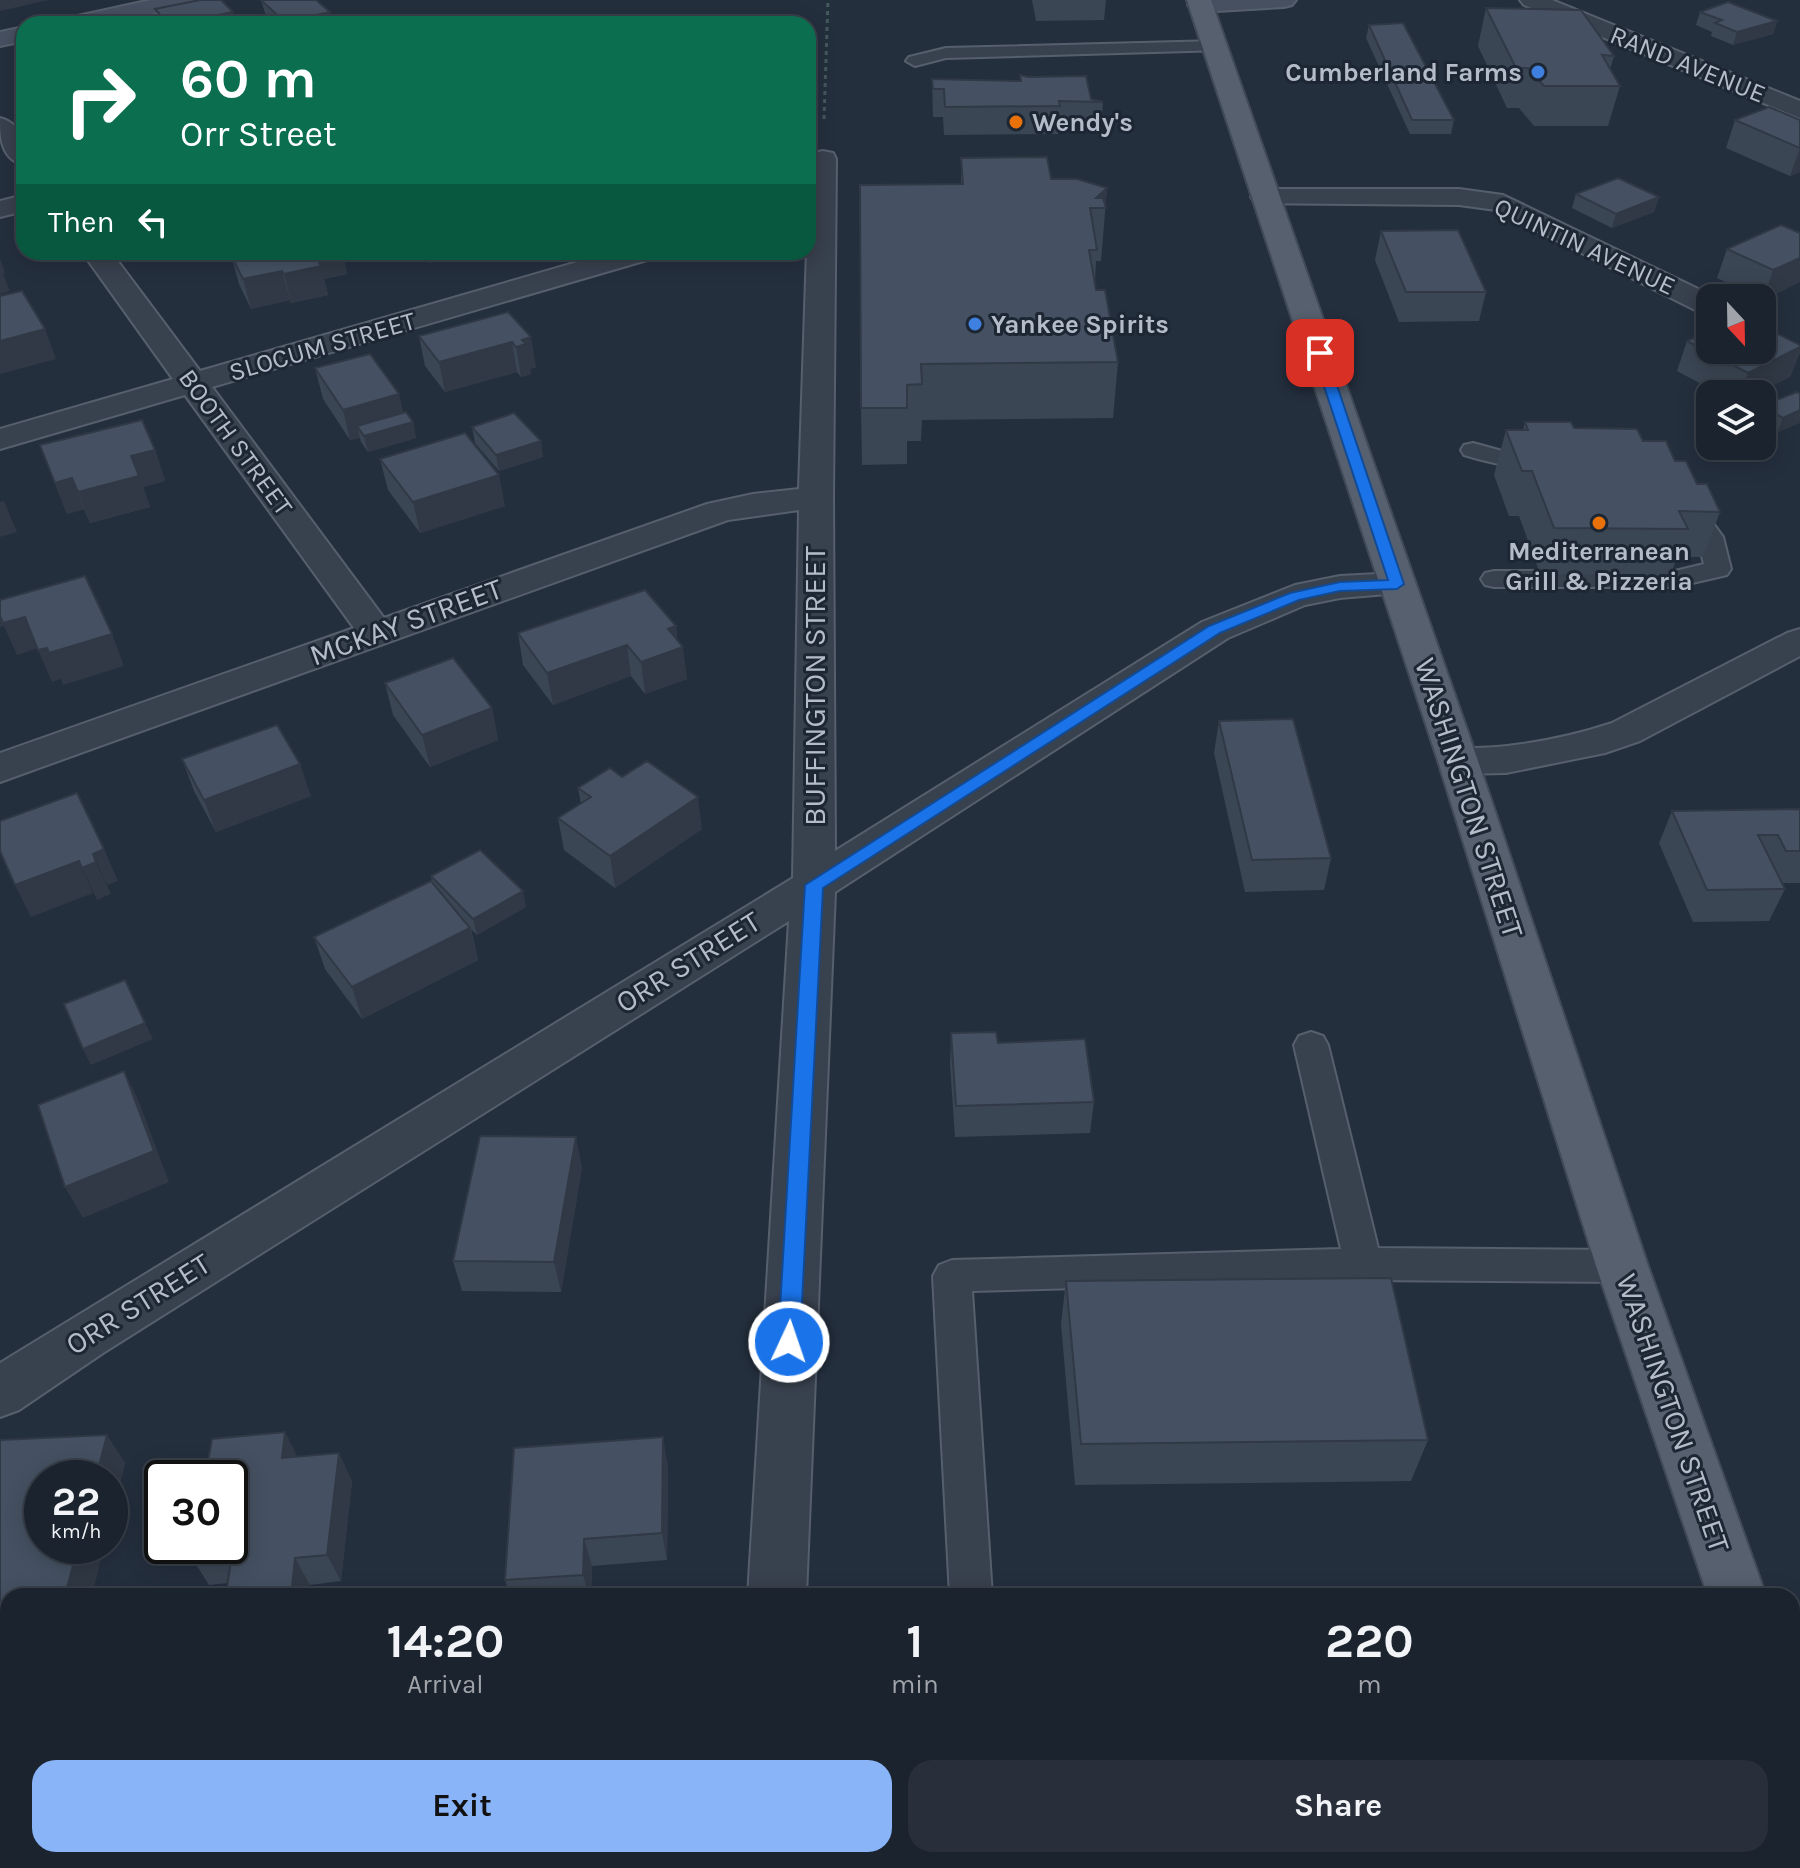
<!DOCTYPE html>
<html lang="en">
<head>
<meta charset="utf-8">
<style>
  body { margin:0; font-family:Karla,sans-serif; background:#282f3a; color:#f1f3f6; height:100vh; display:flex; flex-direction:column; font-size:30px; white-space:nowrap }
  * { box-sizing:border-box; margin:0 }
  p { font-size:26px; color:#a0a4aa }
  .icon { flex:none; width:44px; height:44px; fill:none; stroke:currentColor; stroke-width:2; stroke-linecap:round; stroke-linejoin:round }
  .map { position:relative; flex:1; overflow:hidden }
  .sheet { position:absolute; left:0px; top:1588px; width:1800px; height:280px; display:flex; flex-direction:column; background:#1b232e; border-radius:24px 24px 0 0; box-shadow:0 4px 20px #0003,0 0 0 2px #39404a }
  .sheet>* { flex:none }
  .hud { position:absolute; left:16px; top:16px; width:800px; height:244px; border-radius:24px; box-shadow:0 4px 20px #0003,0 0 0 2px #39404a; background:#0b6e4f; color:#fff; overflow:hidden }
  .needle { width:52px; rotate:158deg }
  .controls { position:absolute; left:1696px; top:284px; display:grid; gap:16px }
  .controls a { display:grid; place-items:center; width:80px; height:80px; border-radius:16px; background:#1b232e; box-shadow:0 4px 20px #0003,0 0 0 2px #39404a; font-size:40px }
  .speed { position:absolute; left:24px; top:1460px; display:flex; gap:16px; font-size:40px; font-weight:700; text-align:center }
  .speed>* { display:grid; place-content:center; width:104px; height:104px; border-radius:50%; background:#1b232e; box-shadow:0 4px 20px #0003,0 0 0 2px #39404a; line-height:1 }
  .speed small { font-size:20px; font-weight:400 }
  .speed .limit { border:4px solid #111; border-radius:12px; background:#fff; color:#111 }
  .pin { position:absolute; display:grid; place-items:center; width:68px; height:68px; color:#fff; margin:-34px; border-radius:16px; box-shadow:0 4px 12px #0006 }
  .me { position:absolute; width:88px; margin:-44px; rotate:3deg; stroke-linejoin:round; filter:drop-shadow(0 0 6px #0008) }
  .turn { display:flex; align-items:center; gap:28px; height:168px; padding:0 32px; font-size:36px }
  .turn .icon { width:104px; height:104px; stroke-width:2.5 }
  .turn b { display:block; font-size:56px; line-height:68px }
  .then { display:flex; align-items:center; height:76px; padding:0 32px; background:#0003; gap:16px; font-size:30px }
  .eta { display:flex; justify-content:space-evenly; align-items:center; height:136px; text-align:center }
  .eta b { font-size:48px; font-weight:700; line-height:56px }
  .cta { display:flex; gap:16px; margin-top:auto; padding:16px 32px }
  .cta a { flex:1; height:92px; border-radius:24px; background:#8ab4f8; color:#111; font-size:32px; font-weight:700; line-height:92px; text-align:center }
  .cta a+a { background:#282f3a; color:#f1f3f6 }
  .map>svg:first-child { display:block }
</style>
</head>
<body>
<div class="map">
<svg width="1800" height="1868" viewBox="0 0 1800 1868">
  <rect width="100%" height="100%" fill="#242f3e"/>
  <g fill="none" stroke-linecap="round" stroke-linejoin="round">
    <defs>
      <g id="lane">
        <path d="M1217 41 1226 46 1223 50 946 58 915 66 906 61 909 57 946 48Z"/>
        <path d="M1473 443 1502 451 1549 454 1552 459 1549 464C1521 471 1491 463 1464 455L1461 450 1464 445Z"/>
        <path d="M1685 494 1694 497 1723 537 1731 569 1727 575 1675 587H1494L1485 585 1481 579 1485 573 1494 571H1675L1704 564 1697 537 1672 502 1676 497Z"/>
        <path d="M1311 1032 1323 1036 1328 1045 1378 1248 1622 1250 1635 1255 1641 1266 1635 1277 1622 1282 1363 1280 972 1291 992 1596H950L933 1276 939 1265 952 1260 1341 1249 1294 1045 1299 1036Z"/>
        <path d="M1462 1860H1508L1510 1868H1464Z"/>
      </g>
      <g id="street">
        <path d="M1520 0H1552L1800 101V118L1524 5Z"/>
        <path d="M0 118C23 124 24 145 24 165 1 159 0 138 0 118Z"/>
        <path d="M823 151 833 153 836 159 833 498 835 851 1202 622 1295 585 1340 576 1397 573 1410 576 1415 584 1410 592 1340 598 1305 605 1228 638 835 892 806 1596H748L789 921 103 1353 19 1410 0 1417V1363L793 878 799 510 728 520 0 782V753L354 628 185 395 0 449V429L173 379 82 252H111L200 371 612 252H658L654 258 212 387 384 618 707 504 753 494 799 489 810 159 813 153Z"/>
        <path d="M1265 189H1459L1503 195 1717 298H1710V315L1699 312 1496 210 1459 205 1255 203 1251 197 1255 191Z"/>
        <path d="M24 195V211L0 217V201Z"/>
        <path d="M1800 629V656L1640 741 1605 753 1506 773 1458 774 1444 770 1438 761 1444 752C1465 746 1485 749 1507 746 1542 742 1579 734 1612 723L1787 633Z"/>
      </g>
      <g id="secondary">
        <path d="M151 0H196L192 5 105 24H60L64 19Z"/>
        <path d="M1192 0H1296L1292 5 1284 7 1200 12 1192 10 1188 5Z"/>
        <path d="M24 27V41L0 46V32Z"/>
      </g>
      <g id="primary">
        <path d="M1187 0H1211L1478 761 1648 1266 1766 1596H1708L1596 1266 1438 761Z"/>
        <path d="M1792 1731 1800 1734V1817L1792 1814Z"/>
      </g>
    </defs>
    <use href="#lane" stroke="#565f6c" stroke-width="4"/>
    <use href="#street" stroke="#565f6c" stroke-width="4"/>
    <use href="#secondary" stroke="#565f6c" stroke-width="4"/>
    <use href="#primary" stroke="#414a57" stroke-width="4"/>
    <path stroke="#44595c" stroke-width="3" stroke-dasharray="4 4" stroke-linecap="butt" d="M824 119 828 0"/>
    <use href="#lane" fill="#38414e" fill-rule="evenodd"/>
    <use href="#street" fill="#38414e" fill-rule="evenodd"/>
    <use href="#secondary" fill="#465061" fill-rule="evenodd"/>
    <use href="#primary" fill="#56606e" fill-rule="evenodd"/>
  </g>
  <g fill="#3b4654">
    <path d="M261 0 332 24H276L265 13Z"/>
    <path d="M1032 0H1106L1104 20 1036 21Z"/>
    <path d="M1486 8 1614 56 1610 69 1620 86 1608 126H1534L1519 108H1507L1478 46Z"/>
    <path d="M1700 12 1777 21 1773 34 1733 45 1711 36 1712 32 1696 25Z"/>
    <path d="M1369 25 1454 120 1451 134H1410L1366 38Z"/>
    <path d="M1020 75 1091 99 1103 102 1101 129H1058V134L944 135 943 117H933L932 79 1020 81Z"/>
    <path d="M1735 120H1800V172L1790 176 1726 148Z"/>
    <path d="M961 158 1051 179 1107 188 1101 261H1096L1095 282 1096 290 1118 362 1113 418 922 420 921 441H907V464L862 465 861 408 961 184Z"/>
    <path d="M1576 194 1659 197 1654 212 1612 228 1572 208Z"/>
    <path d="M1381 231 1486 292 1479 321 1399 322 1375 260Z"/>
    <path d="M1800 233V282L1763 300 1762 298H1759L1717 278 1727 249Z"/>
    <path d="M246 252H342L347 274 324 279 328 295 291 303 290 300 251 309 239 284 231 255Z"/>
    <path d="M419 252H481L448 261 446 259 429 263Z"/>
    <path d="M508 312 536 367 530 369 531 374 521 377 517 372 445 392 425 366 419 336Z"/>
    <path d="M1687 341 1710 350 1800 345V352L1790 377 1755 394H1720L1677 371Z"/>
    <path d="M315 368 403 413 413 422 416 438 368 452 361 442 360 438 350 440 323 399Z"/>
    <path d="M1797 392 1777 433 1762 425V401L1769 403Z"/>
    <path d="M1525 422 1574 428 1643 441 1675 461 1697 484 1720 512 1703 557H1677L1671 575 1540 574 1519 516H1509L1494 475 1506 430H1523Z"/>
    <path d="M472 427 543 457 499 471 475 443Z"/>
    <path d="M40 445 155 450 165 481 143 487 150 507 90 523 84 509 67 514Z"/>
    <path d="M380 459 505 506 420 533 388 490Z"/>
    <path d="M676 626 677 640 687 679 645 694 631 676 553 705 523 665 518 633Z"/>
    <path d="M385 683 492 708 498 740 430 767 393 715Z"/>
    <path d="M1219 721 1331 858 1324 890 1245 892 1214 753Z"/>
    <path d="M182 759 311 796 216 832 194 791Z"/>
    <path d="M578 788 702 829 615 888 564 850 558 818 581 804Z"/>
    <path d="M1800 809V883H1782L1785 889 1769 921 1693 922 1659 843 1672 811Z"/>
    <path d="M431 876 526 907 477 935 471 929 478 960 362 1019 325 969 314 937 432 883Z"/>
    <path d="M951 1033 998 1043 1094 1102 1090 1133 955 1137 950 1065Z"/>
    <path d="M582 1168 561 1292 462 1291 453 1261Z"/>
    <path d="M1066 1281 1428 1440 1411 1481 1075 1485 1061 1324Z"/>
    <path d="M285 1432 297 1457 352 1481 341 1581 310 1585 308 1596H228L226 1593 228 1583 209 1585 192 1558Z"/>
    <path d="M0 1440 125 1463 110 1522V1478L8 1596V1649L0 1650Z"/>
    <path d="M668 1466 667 1560 592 1566 591 1596H510L505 1580Z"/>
  </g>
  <g fill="#303945">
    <path d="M0 0H49L0 11Z"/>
    <path d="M233 12 236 24H206L204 18Z"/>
    <path d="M330 12 332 24H286L285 22Z"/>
    <path d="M1777 21 1773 34 1733 45 1737 32Z"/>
    <path d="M1800 148V172L1790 176Z"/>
    <path d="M1107 188 1105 208 1096 198Z"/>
    <path d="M1659 197 1654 212 1612 228 1616 214Z"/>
    <path d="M313 252H342L347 274 324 279 328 295 291 303 284 274Z"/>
    <path d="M426 252H445L446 259 429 263Z"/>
    <path d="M446 252H481L448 261Z"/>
    <path d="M1800 258V282L1763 300 1773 270Z"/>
    <path d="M0 259 5 273 3 274 10 291 0 294Z"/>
    <path d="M282 271 290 300 251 309 243 279Z"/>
    <path d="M45 329 56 359 0 374V341Z"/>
    <path d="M531 337 536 367 530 369 531 374 521 377 516 347 522 340Z"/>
    <path d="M512 342 517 372 445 392 439 362Z"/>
    <path d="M1800 347V352L1790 377 1755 394H1740L1748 373Z"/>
    <path d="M399 394 406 424 413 422 416 438 368 452 364 436 357 426 360 438 350 440 343 410Z"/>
    <path d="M1800 410V423L1777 433 1783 418Z"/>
    <path d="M541 441 543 457 499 471 496 455Z"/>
    <path d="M155 450 165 481 143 487 150 507 90 523 78 492 131 456Z"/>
    <path d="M499 475 505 506 420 533 413 502Z"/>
    <path d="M72 478 84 509 67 514 55 483Z"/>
    <path d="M4 501 17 532 0 537V502Z"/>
    <path d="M0 609 25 617 38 648 17 655 4 626 0 627Z"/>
    <path d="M676 626 678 649 683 647 687 679 645 694 641 662 668 629Z"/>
    <path d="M112 634 124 666 63 685 61 679 52 682 38 650Z"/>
    <path d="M627 645 631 676 553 705 547 673Z"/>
    <path d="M492 708 498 740 430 767 422 735Z"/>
    <path d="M300 764 311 796 216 832 204 800Z"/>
    <path d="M698 797 702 829 615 888 610 856Z"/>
    <path d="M104 849 118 881 107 885 93 854Z"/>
    <path d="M79 861 93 893 31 917 15 885Z"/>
    <path d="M96 862 111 894 97 900 82 868Z"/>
    <path d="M523 891 526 907 477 935 473 919Z"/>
    <path d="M470 928 478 960 362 1019 352 987Z"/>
    <path d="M145 1023 153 1039 91 1065 83 1049Z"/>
    <path d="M124 1071 139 1102 169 1182 83 1218 65 1187Z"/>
    <path d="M576 1137 582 1168 561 1292 554 1262Z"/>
    <path d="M285 1432 299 1460 282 1458Z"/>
    <path d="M107 1435 125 1463 110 1522V1478H96Z"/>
    <path d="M663 1437 668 1466 667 1560 662 1533Z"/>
    <path d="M339 1453 352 1481 341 1581 327 1555Z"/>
    <path d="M584 1539 592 1566 591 1596H589L583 1575Z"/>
    <path d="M78 1546H104L92 1596H65Z"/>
    <path d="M295 1558 310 1585 308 1596H297L292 1587Z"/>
    <path d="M763 1860H767V1868H762Z"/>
  </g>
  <g fill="#455162" stroke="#303945" stroke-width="2">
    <path d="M200 0H221L233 12 204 18 209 24H141L138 21 161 16 155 9Z"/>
    <path d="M261 0H316L330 12 285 22Z"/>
    <path d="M1728 2 1777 21 1737 32 1715 23 1722 20 1700 12Z"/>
    <path d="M1486 8 1581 10 1614 56 1602 55 1620 86H1544L1528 68H1516Z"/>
    <path d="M1403 23 1454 120H1412L1369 25Z"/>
    <path d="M1020 75 1028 77 1086 76 1091 99 1103 102 1059 101 1060 106 945 107 944 89H933L932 79 1021 81Z"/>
    <path d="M1769 107 1800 120V148L1735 120Z"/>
    <path d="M1047 157 1051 179H1077L1107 188 1096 198H1103L1106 208H1090L1097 250H1089L1096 290H1105L1118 362 921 364 922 384 907 385V408H861L860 185 963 184 961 158Z"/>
    <path d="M1618 178 1659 197 1616 214 1576 194Z"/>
    <path d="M1781 225 1800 233V258L1773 270 1727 249Z"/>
    <path d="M1458 230 1486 292H1406L1381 231Z"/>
    <path d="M246 252H313L321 266 284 274 282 271 243 279 231 255Z"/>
    <path d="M22 291 45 329 0 341V296Z"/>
    <path d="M508 312 531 337 522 340 526 344 516 347 512 342 439 362 419 336Z"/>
    <path d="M1762 326 1800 345V347L1748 373 1687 341 1704 333 1710 336V350H1762Z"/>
    <path d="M370 354 399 394 343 410 315 368Z"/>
    <path d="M1797 392 1800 394V410L1783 418 1762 406V401L1764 400 1769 403Z"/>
    <path d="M406 412 413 422 364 436 357 426Z"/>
    <path d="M514 413 541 441 496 455 472 427Z"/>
    <path d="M142 420 155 450 131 456 139 476 78 492 72 478 55 483 40 445Z"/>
    <path d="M1525 422H1571L1574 428 1637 429 1643 441H1666L1675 461H1686L1697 484H1707L1720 512 1679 511 1688 529 1554 528 1532 471H1522L1506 430H1528Z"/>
    <path d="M465 433 499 475 413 502 380 459Z"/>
    <path d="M85 576 112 634 49 653 47 648 38 650 25 617 3 623 0 616V600Z"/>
    <path d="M645 590 676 626 668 629 683 647 641 662 627 645 547 673 518 633Z"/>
    <path d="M453 658 492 708 422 735 385 683Z"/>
    <path d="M1293 719 1331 858 1252 860 1219 721Z"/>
    <path d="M277 725 300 764 204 800 182 759Z"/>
    <path d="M647 761 698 797 610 856 558 818 591 797 578 788 610 768 622 777Z"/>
    <path d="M77 793 104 849 93 854 96 862 82 868 79 861 15 885 0 851V821Z"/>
    <path d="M1800 809V851H1786L1778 835H1758L1785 889 1707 890 1672 811Z"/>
    <path d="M480 850 523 891 473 919 431 876Z"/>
    <path d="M431 881 470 928 352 987 314 937Z"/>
    <path d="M125 980 145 1023 83 1049 64 1004Z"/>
    <path d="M996 1032 998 1043 1085 1039 1094 1102 956 1106 951 1033Z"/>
    <path d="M124 1071 154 1151 65 1187 38 1105Z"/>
    <path d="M480 1136 576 1137 554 1262 453 1261Z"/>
    <path d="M1391 1278 1428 1440 1081 1444 1066 1281Z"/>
    <path d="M285 1432 282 1458 339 1453 327 1555 295 1558 292 1587 226 1593 232 1554 192 1558 194 1546H230V1478H205L212 1439Z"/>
    <path d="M107 1435 96 1478H42V1546H78L65 1596H8V1623H0V1440Z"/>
    <path d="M663 1437 662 1533 584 1539 583 1575 505 1580 514 1448Z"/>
    <path d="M666 1860H763L762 1868H666Z"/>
    <rect x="809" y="1860" width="93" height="8"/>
  </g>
  <path fill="#1a73e8" stroke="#114b97" stroke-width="2" d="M1320 350 1326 353 1404 584 1397 589 1340 591 1299 600 1220 633 823 888 800 1342 797 1348 789 1351 781 1348 778 1342 805 885 1209 626 1290 593 1340 582 1388 580 1313 353Z"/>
  <g fill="#3f7fe0" stroke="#1d2633" stroke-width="3">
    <circle cx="1538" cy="72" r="8"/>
    <circle cx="975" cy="324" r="8"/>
  </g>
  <g fill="#e8710a" stroke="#1d2633" stroke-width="3">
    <circle cx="1016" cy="122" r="8"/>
    <circle cx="1599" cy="523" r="8"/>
  </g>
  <g text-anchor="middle" stroke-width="6" stroke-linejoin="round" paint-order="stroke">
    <g font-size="26" fill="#b4bcc9" stroke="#1d2633">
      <text transform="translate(1688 64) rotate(22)" y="9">RAND AVENUE</text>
      <text transform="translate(1585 246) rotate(25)" y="9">QUINTIN AVENUE</text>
      <text transform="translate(322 346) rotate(-16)" y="9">SLOCUM STREET</text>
      <text transform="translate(236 442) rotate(54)" y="9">BOOTH STREET</text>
    </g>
    <g font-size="26" font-weight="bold" fill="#b4bcc9" stroke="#1d2633" text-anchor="start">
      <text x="1522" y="81" text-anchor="end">Cumberland Farms</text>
      <text x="1032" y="131">Wendy's</text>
      <text x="991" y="333">Yankee Spirits</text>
      <text x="1599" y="560" text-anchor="middle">Mediterranean<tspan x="1599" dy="30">Grill &amp; Pizzeria</tspan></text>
    </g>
    <g font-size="30" fill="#b4bcc9" stroke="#1d2633">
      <text transform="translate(406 622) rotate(-20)" y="10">MCKAY STREET</text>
      <text transform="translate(815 686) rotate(-90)" y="10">BUFFINGTON STREET</text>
      <text transform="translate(1469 798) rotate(72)" y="10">WASHINGTON STREET</text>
      <text transform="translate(688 962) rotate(-32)" y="10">ORR STREET</text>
      <text transform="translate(138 1304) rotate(-32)" y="10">ORR STREET</text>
      <text transform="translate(1673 1413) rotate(71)" y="10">WASHINGTON STREET</text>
    </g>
  </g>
</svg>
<div class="controls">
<a><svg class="needle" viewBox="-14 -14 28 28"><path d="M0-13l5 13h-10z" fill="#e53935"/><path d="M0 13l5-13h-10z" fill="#a0a4aa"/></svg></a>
<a><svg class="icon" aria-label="layers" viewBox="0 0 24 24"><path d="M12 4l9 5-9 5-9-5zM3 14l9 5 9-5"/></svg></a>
</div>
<div class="speed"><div>22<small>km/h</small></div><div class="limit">30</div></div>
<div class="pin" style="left:1320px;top:353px;background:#d93025"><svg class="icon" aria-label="arrive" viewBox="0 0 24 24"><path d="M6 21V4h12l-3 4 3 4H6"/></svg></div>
<svg class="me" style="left:789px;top:1342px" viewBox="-20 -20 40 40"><circle r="17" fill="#1a73e8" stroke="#fff" stroke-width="3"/><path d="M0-11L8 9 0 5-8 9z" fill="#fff"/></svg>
<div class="hud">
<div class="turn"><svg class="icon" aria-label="right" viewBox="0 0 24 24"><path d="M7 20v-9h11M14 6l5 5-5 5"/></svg><div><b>60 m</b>Orr Street</div></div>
<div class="then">Then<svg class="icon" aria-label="left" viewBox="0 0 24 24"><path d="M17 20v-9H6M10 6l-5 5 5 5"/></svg></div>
</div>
<section class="sheet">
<div class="eta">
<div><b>14:20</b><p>Arrival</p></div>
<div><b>1</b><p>min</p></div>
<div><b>220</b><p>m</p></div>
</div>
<div class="cta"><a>Exit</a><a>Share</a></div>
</section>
</div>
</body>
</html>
